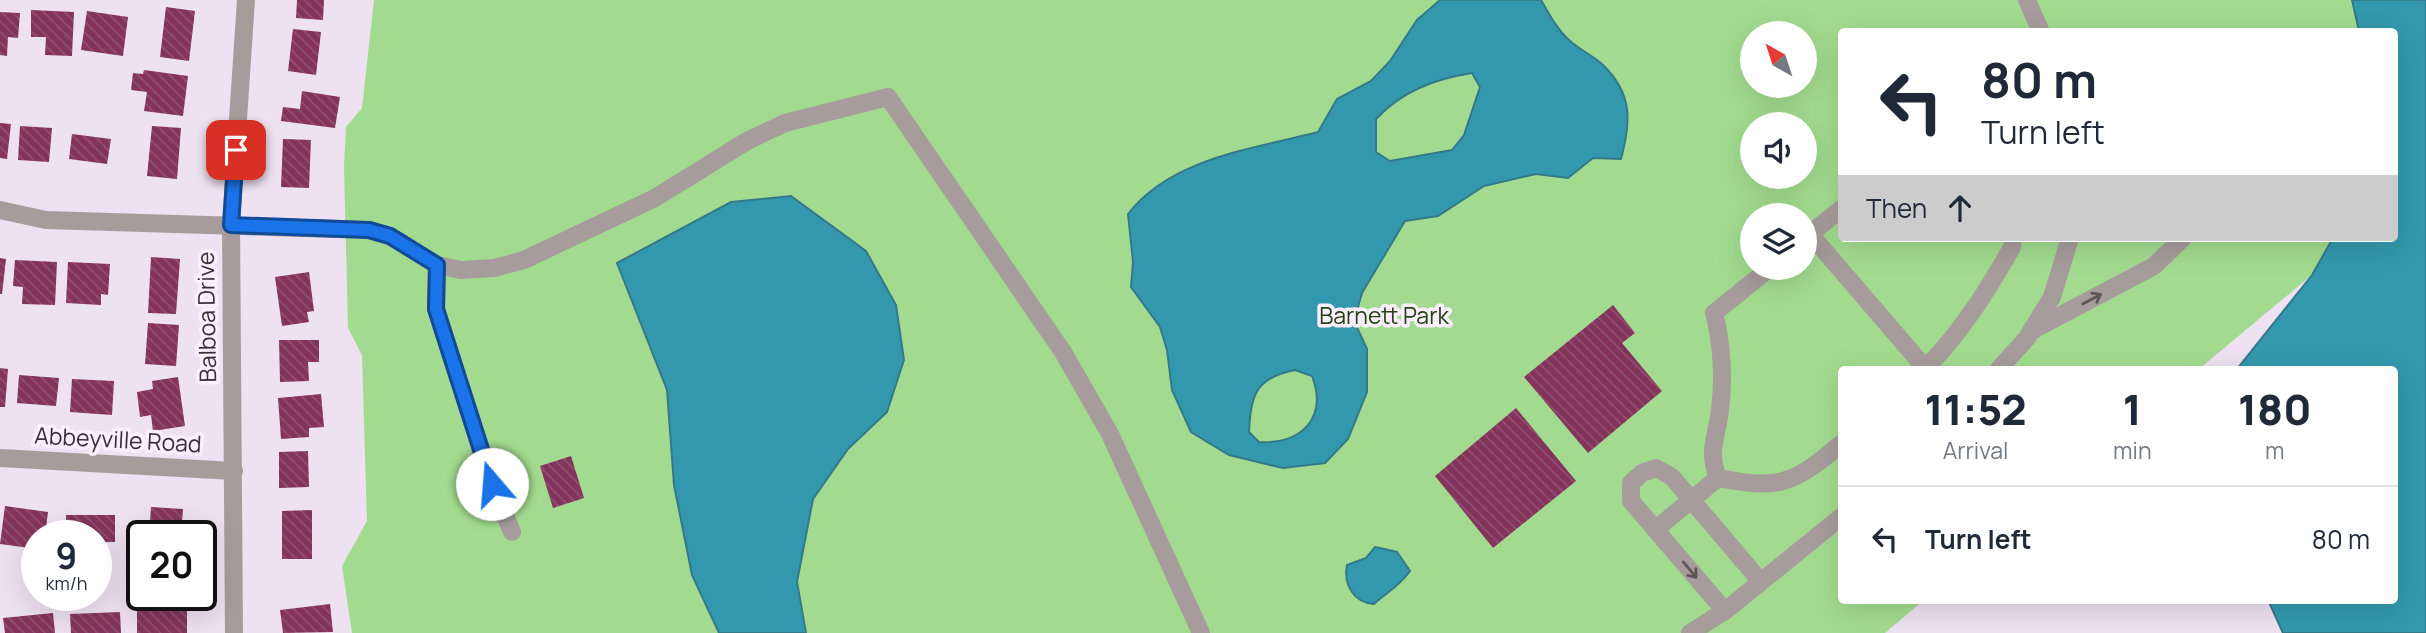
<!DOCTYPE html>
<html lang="en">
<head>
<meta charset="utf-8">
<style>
  body { margin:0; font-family:Manrope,sans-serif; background:#f6f6f7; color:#1f2937; height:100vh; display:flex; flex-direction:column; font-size:26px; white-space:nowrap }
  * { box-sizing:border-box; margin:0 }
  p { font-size:23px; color:#747a83 }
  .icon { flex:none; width:38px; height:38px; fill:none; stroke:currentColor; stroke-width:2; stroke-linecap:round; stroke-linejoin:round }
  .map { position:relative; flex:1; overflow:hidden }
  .drawer { position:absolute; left:1838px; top:366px; width:560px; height:238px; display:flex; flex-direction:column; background:#fff; border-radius:7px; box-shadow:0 7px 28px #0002 }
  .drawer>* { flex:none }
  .hud { position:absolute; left:1838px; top:28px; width:560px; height:214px; border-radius:7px; box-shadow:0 7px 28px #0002; background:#fff; color:#1f2937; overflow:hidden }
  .needle { width:46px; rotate:321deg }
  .buttons { position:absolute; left:1740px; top:21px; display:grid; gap:14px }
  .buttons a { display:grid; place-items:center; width:77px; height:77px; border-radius:50%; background:#fff; box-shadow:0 7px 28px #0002; font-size:35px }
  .speed { position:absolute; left:21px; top:520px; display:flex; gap:14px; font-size:35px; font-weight:700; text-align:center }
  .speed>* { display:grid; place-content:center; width:91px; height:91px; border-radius:50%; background:#fff; box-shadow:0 7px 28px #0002; line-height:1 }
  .speed small { font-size:18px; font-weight:400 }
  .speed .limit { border:4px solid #111; border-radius:10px; background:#fff; color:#111 }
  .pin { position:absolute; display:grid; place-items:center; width:60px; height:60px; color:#fff; margin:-30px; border-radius:14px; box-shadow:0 4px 10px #0006 }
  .me { position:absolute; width:77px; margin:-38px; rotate:342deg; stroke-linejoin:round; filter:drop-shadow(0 0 5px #0008) }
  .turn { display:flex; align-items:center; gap:24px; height:147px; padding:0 28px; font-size:32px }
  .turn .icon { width:91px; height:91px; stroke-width:2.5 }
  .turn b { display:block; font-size:49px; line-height:60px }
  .then { display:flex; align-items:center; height:66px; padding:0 28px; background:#0003; gap:14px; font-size:26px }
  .eta { display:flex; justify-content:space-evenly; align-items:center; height:119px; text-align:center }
  .eta b { font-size:42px; font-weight:800; line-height:49px }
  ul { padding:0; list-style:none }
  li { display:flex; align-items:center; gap:21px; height:105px; padding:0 28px; border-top:2px solid #e0e1e3 }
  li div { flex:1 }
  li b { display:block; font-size:26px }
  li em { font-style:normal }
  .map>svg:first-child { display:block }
</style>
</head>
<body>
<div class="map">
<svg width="2426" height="633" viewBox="0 0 2426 633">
  <defs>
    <pattern id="building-back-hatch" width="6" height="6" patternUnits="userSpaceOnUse" patternTransform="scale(1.75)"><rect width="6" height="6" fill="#84345c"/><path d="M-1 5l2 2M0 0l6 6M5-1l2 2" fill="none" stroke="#915071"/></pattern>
  </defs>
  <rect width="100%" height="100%" fill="#eee1f1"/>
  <path fill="#a2db8f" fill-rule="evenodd" d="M374 0H2426L2394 32H1841V238H2356L2199 369H1841V600H1924L1885 633H352L342 566 367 521 362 355 348 328 344 166 346 127 362 108ZM1752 33H1804V86H1752ZM1752 124H1804V177H1752ZM1752 215H1804V268H1752Z"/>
  <g fill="#3398ad" stroke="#347989" stroke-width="2" fill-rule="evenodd">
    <path d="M1440 0H1541C1549 14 1557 29 1569 40 1579 50 1593 55 1603 65 1633 94 1631 122 1621 159L1593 158 1568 178 1536 174 1484 186 1438 216 1405 221 1362 293 1354 321 1367 349V392L1348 439 1325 463 1283 468 1229 455 1191 432 1172 390 1167 350 1160 327 1131 287 1133 262 1128 214C1171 158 1253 149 1318 132L1337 99 1371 81 1390 61 1417 20ZM1472 73 1480 87 1464 135 1452 150 1390 161 1376 152V119C1402 91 1435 79 1472 73ZM1295 370 1312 376C1328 418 1301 445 1259 442L1249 432C1251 395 1255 378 1295 370Z"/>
    <path d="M2352 0H2426V633H2283L2268 600H2394V369H2237L2312 275 2333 238H2394V32L2359 31Z"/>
    <path d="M791 196 866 251 896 305 904 360 887 412 848 449 813 499 797 582 806 633H719L692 575 674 485 667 390 617 263 731 202Z"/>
    <path d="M1375 547 1397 552 1410 571C1399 587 1387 592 1374 604 1354 603 1343 584 1347 565L1366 558Z"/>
  </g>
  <g fill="url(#building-back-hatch)">
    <path d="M297 0H324L323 20 296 18Z"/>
    <path d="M166 7 195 11 189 61 160 57Z"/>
    <path d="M31 10 74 12 72 56 45 55 46 37H31Z"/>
    <path d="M87 11 128 17 123 56 81 50Z"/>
    <path d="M0 12 20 13 18 38 8 37 7 56 0 55Z"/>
    <path d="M293 29 321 32 316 75 288 71Z"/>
    <path d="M144 70 188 76 183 116 144 111 147 92 131 90 133 73 143 74Z"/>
    <path d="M302 91 340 97 335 128 281 121 283 107 300 109Z"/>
    <path d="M0 123 11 124 7 159 0 158Z"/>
    <path d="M20 126 52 128 49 162 18 160Z"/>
    <path d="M152 126 181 128 177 179 147 176Z"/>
    <path d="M72 134 111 139 107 164 69 159Z"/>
    <path d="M283 139 311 140 309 188 281 187Z"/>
    <path d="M151 257 180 259 176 314 148 313Z"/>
    <path d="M0 258 6 259 2 294H0Z"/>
    <path d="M15 260 57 262 55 305 22 304 23 287 13 286Z"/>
    <path d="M68 262 110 264 108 295 101 294V305L66 303Z"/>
    <path d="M309 272 314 311 307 312 309 322 282 326 275 277Z"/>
    <path d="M1613 305 1635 333 1622 343 1662 391 1588 453 1524 377Z"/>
    <path d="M148 323 179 325 176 366 145 364Z"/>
    <path d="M279 340H319V362H308L309 381 280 382Z"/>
    <path d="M0 368 8 369 5 407H0Z"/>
    <path d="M19 375 59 378 56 406 17 403Z"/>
    <path d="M178 377 185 426 153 431 151 415 140 417 137 392 153 389 152 381Z"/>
    <path d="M72 379 114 381 112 415 70 412Z"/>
    <path d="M321 394 324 427 309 428V437L281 439 278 398Z"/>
    <path d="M1516 408 1576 481 1493 548 1435 476Z"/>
    <path d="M308 451 309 487 279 488V452Z"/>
    <path d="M571 456 584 498 553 508 540 466Z"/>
    <path d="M5 506 48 512 45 536H37V549L0 544Z"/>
    <path d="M151 507 183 509 181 536H149Z"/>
    <path d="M312 510V559H282V511Z"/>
    <path d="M66 515H115V542H96V536H66Z"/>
    <rect x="137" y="602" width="50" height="31"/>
    <path d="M330 604 333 632 283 633 280 610Z"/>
    <path d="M120 612 121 633H71L70 614Z"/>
    <path d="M53 613 55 633H5L3 618Z"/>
  </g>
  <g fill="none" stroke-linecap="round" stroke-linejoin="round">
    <g stroke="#a69c9b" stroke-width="18">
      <path d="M2027 0 2041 32"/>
      <path d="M0 210 46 220 369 230 390 236 437 265 461 270 494 268 524 260 655 198 747 141 785 123 888 97 1063 352 1110 434 1201 633"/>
      <path d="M1810 234 1926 369"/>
      <path d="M1804 239 1841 209"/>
      <path d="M437 265 436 309 492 484 512 532"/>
      <path d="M2031 331 2154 266 2183 238"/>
      <path d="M1925 369C1961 332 1987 292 2012 247L2013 238"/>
      <path d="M1999 369 2027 338 2052 297 2070 238"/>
      <path d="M0 458 234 471"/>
      <path d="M1718 478C1707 450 1717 437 1720 410 1724 379 1722 343 1714 313L1770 268"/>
      <path d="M1718 478C1780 490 1793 484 1841 444"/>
      <path d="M1656 529 1718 478"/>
      <path d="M1725 611 1631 501V483L1642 473 1656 468 1672 477 1761 582"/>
      <path d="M234 633 231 224 246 0"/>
      <path d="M1690 633 1725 611 1841 517"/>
    </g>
  </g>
  <defs><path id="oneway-shaft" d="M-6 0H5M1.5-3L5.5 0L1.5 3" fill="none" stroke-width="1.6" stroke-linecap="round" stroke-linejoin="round" transform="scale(1.75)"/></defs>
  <g stroke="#5d5659">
    <use href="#oneway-shaft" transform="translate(2092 299) rotate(-28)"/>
    <use href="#oneway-shaft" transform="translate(1690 570) rotate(50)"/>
  </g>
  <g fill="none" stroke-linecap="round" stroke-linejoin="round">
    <defs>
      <path id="route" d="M236 150 231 225 369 230 390 236 437 265 436 309 492 484"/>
    </defs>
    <use href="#route" stroke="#114b97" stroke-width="18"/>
    <use href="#route" stroke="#1a73e8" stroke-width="12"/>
  </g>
  <g text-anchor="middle" stroke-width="7" stroke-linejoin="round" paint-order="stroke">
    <g font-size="23" fill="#214512" stroke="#fceefe">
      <text x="1384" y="324">Barnett Park</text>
    </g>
    <g font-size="23" fill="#363136" stroke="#fceefe">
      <text transform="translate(207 317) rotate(-91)" y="8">Balboa Drive</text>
      <text transform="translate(118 440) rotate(3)" y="8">Abbeyville Road</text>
    </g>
  </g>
</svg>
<div class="buttons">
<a><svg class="needle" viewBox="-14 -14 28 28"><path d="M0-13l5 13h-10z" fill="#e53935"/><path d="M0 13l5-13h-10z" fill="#747a83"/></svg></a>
<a><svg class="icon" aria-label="sound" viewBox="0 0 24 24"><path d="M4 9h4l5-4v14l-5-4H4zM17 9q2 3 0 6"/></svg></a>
<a><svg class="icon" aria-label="layers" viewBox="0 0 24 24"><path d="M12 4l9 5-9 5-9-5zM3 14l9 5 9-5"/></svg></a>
</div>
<div class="speed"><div>9<small>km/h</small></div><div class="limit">20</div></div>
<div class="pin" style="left:236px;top:150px;background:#d93025"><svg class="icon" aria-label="arrive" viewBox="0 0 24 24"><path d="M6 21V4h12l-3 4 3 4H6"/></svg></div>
<svg class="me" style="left:492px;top:484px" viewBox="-20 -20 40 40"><circle r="19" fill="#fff"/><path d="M0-13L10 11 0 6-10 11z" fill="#1a73e8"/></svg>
<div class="hud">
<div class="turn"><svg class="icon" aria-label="left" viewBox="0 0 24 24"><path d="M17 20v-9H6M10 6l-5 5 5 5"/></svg><div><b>80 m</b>Turn left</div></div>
<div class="then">Then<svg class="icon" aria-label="ahead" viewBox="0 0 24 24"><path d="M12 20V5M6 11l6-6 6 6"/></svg></div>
</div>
<section class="drawer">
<div class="eta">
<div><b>11:52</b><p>Arrival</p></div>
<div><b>1</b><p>min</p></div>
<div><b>180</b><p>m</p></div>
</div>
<ul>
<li><svg class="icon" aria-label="left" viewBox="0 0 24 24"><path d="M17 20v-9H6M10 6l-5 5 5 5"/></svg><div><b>Turn left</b></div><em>80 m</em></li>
</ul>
</section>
</div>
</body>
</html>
